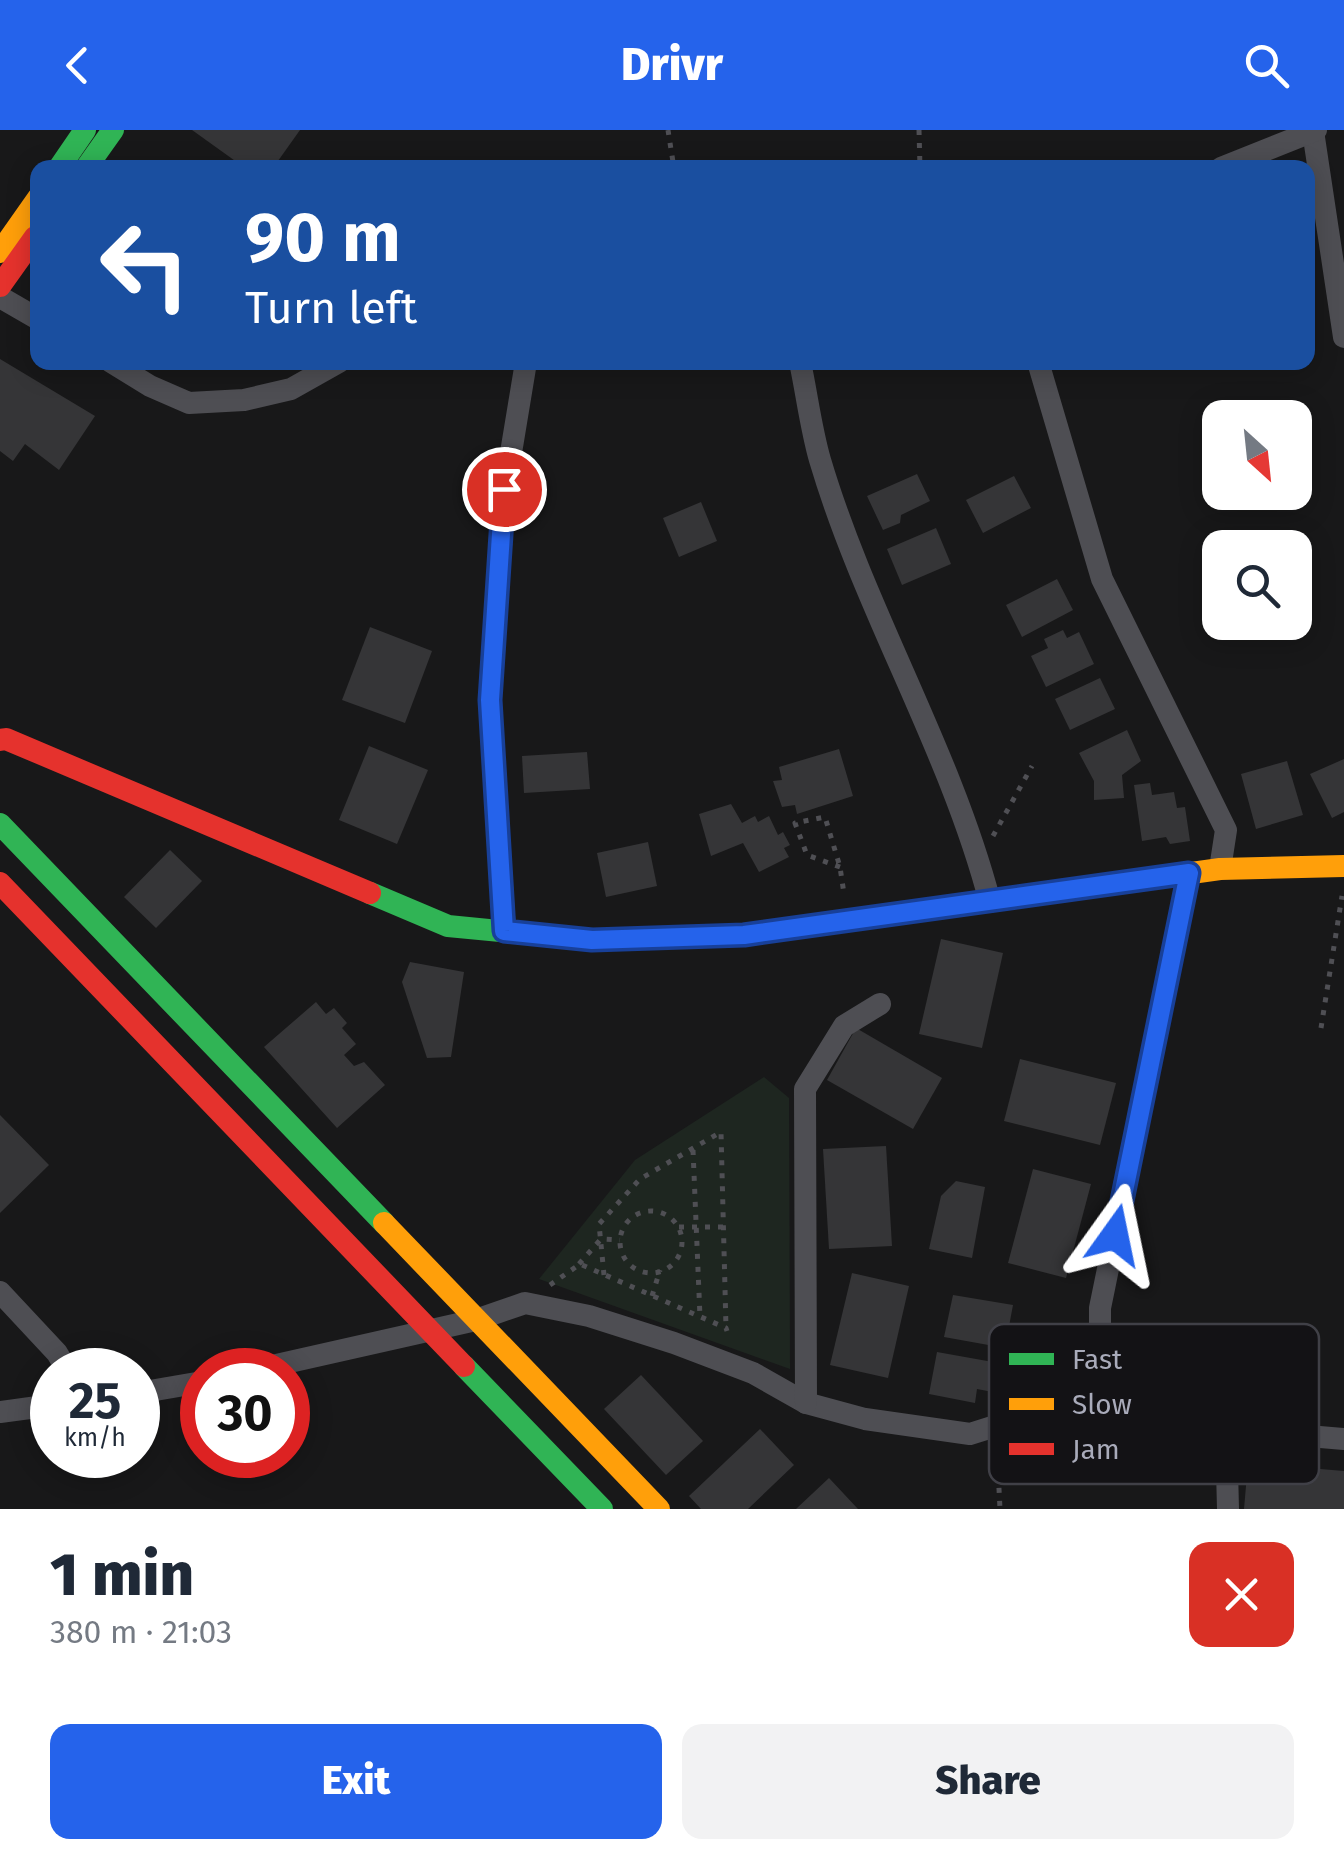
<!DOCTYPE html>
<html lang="en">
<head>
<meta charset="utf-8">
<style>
  body { margin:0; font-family:"Fira Sans",sans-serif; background:#f2f2f3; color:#1f2937; height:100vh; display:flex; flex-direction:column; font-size:38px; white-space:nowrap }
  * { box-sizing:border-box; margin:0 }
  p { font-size:32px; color:#747a83 }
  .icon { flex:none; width:55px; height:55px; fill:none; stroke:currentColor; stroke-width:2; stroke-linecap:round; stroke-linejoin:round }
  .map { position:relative; height:1379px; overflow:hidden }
  .panel { display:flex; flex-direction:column; background:#fff; flex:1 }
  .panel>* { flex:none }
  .banner { position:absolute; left:30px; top:30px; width:1285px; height:210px; border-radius:20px; box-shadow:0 5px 25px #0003; background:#1a4fa0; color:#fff; overflow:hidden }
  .needle { width:65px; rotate:153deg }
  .buttons { position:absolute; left:1202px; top:270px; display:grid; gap:20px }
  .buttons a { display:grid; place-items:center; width:110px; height:110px; border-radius:20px; background:#fff; box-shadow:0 5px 25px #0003; font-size:50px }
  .speed { position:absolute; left:30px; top:1218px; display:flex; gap:20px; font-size:50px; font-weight:700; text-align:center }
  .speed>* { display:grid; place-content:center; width:130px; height:130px; border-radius:50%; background:#fff; box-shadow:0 5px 25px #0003; line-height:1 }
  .speed small { font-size:25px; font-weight:400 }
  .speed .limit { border:15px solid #d22; background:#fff; color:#111 }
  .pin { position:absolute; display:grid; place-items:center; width:85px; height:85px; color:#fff; margin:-42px; border:5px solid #fff; border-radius:50%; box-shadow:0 2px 10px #0007 }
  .me { position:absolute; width:110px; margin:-55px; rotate:12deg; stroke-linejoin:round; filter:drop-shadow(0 0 8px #0008) }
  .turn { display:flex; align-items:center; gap:35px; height:210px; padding:0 50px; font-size:45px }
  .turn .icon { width:130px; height:130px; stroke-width:2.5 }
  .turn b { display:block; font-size:70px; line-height:85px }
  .round { display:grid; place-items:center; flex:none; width:105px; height:105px; border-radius:20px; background:#f2f2f3 }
  .summary { display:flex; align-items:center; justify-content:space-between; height:170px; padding:0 50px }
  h1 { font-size:60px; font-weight:800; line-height:75px }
  .button { display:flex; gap:20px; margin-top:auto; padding:20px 50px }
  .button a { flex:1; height:115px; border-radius:20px; background:#2563eb; color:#fff; font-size:40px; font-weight:800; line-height:115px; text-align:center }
  .button a+a { background:#f2f2f3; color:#1f2937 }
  header { display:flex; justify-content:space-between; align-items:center; height:130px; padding:0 50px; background:#2563eb; color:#fff; font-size:45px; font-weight:800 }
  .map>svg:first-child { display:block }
</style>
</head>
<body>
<header><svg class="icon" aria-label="back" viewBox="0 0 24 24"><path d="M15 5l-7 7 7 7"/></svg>Drivr<svg class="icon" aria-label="search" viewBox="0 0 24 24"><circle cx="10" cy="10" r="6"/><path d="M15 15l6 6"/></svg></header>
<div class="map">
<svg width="1344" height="1379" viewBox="0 0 1344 1379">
  <rect width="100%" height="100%" fill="#181819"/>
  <path fill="#1e2620" d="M764 947 789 968 790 1239 539 1149 635 1030Z"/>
  <g fill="#353537">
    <path d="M192 0H300L273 38H245Z"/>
    <path d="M0 229 95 286 59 340 25 314 13 331 0 321Z"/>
    <path d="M917 344 930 371 901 385 900 393 883 400 867 366Z"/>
    <path d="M1014 346 1031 378 983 403 966 370Z"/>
    <path d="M701 372 717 411 679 427 663 388Z"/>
    <path d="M936 398 951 434 902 455 887 419Z"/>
    <path d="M1057 449 1073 480 1022 507 1006 475Z"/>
    <path d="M370 497 432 521 405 593 342 570Z"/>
    <path d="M1063 500 1067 508 1079 502 1094 534 1046 557 1031 526 1048 518 1044 509Z"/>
    <path d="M1100 548 1115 579 1070 600 1055 569Z"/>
    <path d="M1127 600 1141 631 1122 645 1124 668 1094 670V651L1079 623Z"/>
    <path d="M369 616 428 640 397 714 339 690Z"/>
    <path d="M839 619 853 666 797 684 795 675 782 677 773 651 782 650 779 637Z"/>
    <path d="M587 622 590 659 524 663 522 626Z"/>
    <path d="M1344 629V682L1332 688 1310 644Z"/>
    <path d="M1287 631 1303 685 1256 699 1241 644Z"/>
    <path d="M1150 653 1152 665 1174 662 1177 678 1185 677 1190 711 1170 714 1166 707 1142 711 1134 655Z"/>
    <path d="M731 674 742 693 755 686 758 692 769 686 778 705 783 702 790 715 784 718 789 727 759 742 743 713 711 726 699 684Z"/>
    <path d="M648 712 657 756 606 767 597 723Z"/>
    <path d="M170 720 202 751 156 798 124 767Z"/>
    <path d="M941 809 1003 823 982 918 919 904Z"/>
    <path d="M410 832 464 842 451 927 427 928 402 852Z"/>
    <path d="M316 872 326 884 334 878 347 893 342 898 356 914 344 925 354 936 364 932 385 955 337 998 264 917Z"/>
    <path d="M856 898 942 948 913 999 827 950Z"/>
    <path d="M1020 929 1116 953 1100 1015 1004 991Z"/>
    <path d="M0 985 49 1035 0 1083Z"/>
    <path d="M886 1016 892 1116 829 1119 823 1019Z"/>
    <path d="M1033 1039 1091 1054 1066 1148 1008 1133Z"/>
    <path d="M956 1051 985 1057 972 1128 929 1119 941 1066Z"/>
    <path d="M852 1143 909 1156 888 1248 830 1235Z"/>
    <path d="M953 1165 1013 1175 1005 1218 944 1207Z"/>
    <path d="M937 1222 1004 1234 998 1263 977 1259 975 1273 929 1264Z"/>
    <path d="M641 1245 703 1311 666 1345 604 1279Z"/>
    <path d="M760 1299 794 1335 748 1379H701L689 1366Z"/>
    <path d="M1248 1333 1344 1341V1379H1244Z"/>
    <path d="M829 1348 858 1379H796Z"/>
  </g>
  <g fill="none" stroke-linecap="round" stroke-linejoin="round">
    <g stroke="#4f4f54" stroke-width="5" stroke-dasharray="5 8" stroke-linecap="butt">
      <path d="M668 0 673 32"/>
      <path d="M919 0 920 38"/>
      <path d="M993 706 1032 636"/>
      <path d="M840 737 807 725 795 693 825 687 840 737 844 764"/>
      <path d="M1321 898 1342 766"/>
      <path d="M693 1020 700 1187"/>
      <circle cx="651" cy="1112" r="31"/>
      <path d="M679 1097H724"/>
      <path d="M579 1134 601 1109 620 1110"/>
      <path d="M604 1145 599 1094 640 1049 721 1002 726 1198"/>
      <path d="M550 1155 580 1134 726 1198 727 1201"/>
      <path d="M652 1166 660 1140"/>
      <path d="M997 1319 1000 1379"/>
    </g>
    <g stroke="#4e4e53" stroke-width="22">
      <path d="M1313 1 1344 207"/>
      <path d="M1221 38 1316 0"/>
      <path d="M0 167 38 189"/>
      <path d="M111 232 150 256 189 273 244 270 291 259 339 232"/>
      <path d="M800 232C807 265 811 299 820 330 865 482 950 619 990 772"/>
      <path d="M1038 232 1102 449 1226 700 1220 739"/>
      <path d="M505 801 490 570 505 359 526 232"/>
      <path d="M0 1162 57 1223 67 1240"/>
      <path d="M254 1240 476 1190 525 1173 589 1186 674 1213 753 1243 806 1273 865 1289 970 1304 1100 1263 1226 1299 1344 1309"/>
      <path d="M138 1263 202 1252"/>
      <path d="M1100 1263V1178L1189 743"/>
      <path d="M806 1273 805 959 844 896 880 874"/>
      <path d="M0 1282 52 1275"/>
      <path d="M1226 1299 1228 1379"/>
    </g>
    <g stroke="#30b455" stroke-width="22">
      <path d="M59 38 85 0"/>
      <path d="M86 38 113 0"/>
      <path d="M0 694 384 1093"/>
      <path d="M370 763 448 796 592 810 744 805 985 772"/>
      <path d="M464 1236 602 1379"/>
    </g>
    <g stroke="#ff9f0a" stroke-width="22">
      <path d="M0 122 38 68"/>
      <path d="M985 772 1220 739 1344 736"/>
      <path d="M384 1093 659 1379"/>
    </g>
    <g stroke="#e5322d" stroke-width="22">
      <path d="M0 156 35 107"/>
      <path d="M0 610 6 609 370 763"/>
      <path d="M0 753 464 1236"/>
    </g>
  </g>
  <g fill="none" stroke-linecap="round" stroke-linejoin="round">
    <defs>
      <path id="route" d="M504 359 490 570 504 801 592 810 744 805 1189 743 1115 1105"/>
    </defs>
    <use href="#route" stroke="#184099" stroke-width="25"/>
    <use href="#route" stroke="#2563eb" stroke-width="18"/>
  </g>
  <rect x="989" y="1194" width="330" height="160" rx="15" fill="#131215" stroke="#404047" stroke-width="2.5"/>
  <rect x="1009" y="1223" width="45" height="12" fill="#30b455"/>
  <rect x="1009" y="1268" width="45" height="12" fill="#ff9f0a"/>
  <rect x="1009" y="1313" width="45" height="12" fill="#e5322d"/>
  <g font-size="28" fill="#a9abba">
    <text x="1072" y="1239">Fast</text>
    <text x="1072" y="1284">Slow</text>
    <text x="1072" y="1329">Jam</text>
  </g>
</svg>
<div class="buttons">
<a><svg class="needle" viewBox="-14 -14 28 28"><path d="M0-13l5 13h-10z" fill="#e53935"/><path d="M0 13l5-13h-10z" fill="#747a83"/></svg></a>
<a><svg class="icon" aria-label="search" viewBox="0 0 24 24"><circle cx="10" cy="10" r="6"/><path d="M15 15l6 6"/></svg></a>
</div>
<div class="speed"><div>25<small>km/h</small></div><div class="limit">30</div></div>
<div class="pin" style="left:504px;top:359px;background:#d93025"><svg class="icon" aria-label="arrive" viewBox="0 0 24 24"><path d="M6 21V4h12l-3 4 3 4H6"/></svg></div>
<svg class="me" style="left:1115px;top:1105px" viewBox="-20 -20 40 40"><path d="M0-17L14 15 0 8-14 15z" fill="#2563eb" stroke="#fff" stroke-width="4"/></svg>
<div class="banner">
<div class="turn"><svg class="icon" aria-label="left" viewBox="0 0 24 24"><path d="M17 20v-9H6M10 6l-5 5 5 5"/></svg><div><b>90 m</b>Turn left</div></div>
</div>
</div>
<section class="panel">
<div class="summary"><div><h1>1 min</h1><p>380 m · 21:03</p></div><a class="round" style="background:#d93025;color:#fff"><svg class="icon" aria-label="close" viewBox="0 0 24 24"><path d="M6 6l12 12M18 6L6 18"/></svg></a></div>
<div class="button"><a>Exit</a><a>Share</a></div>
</section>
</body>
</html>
